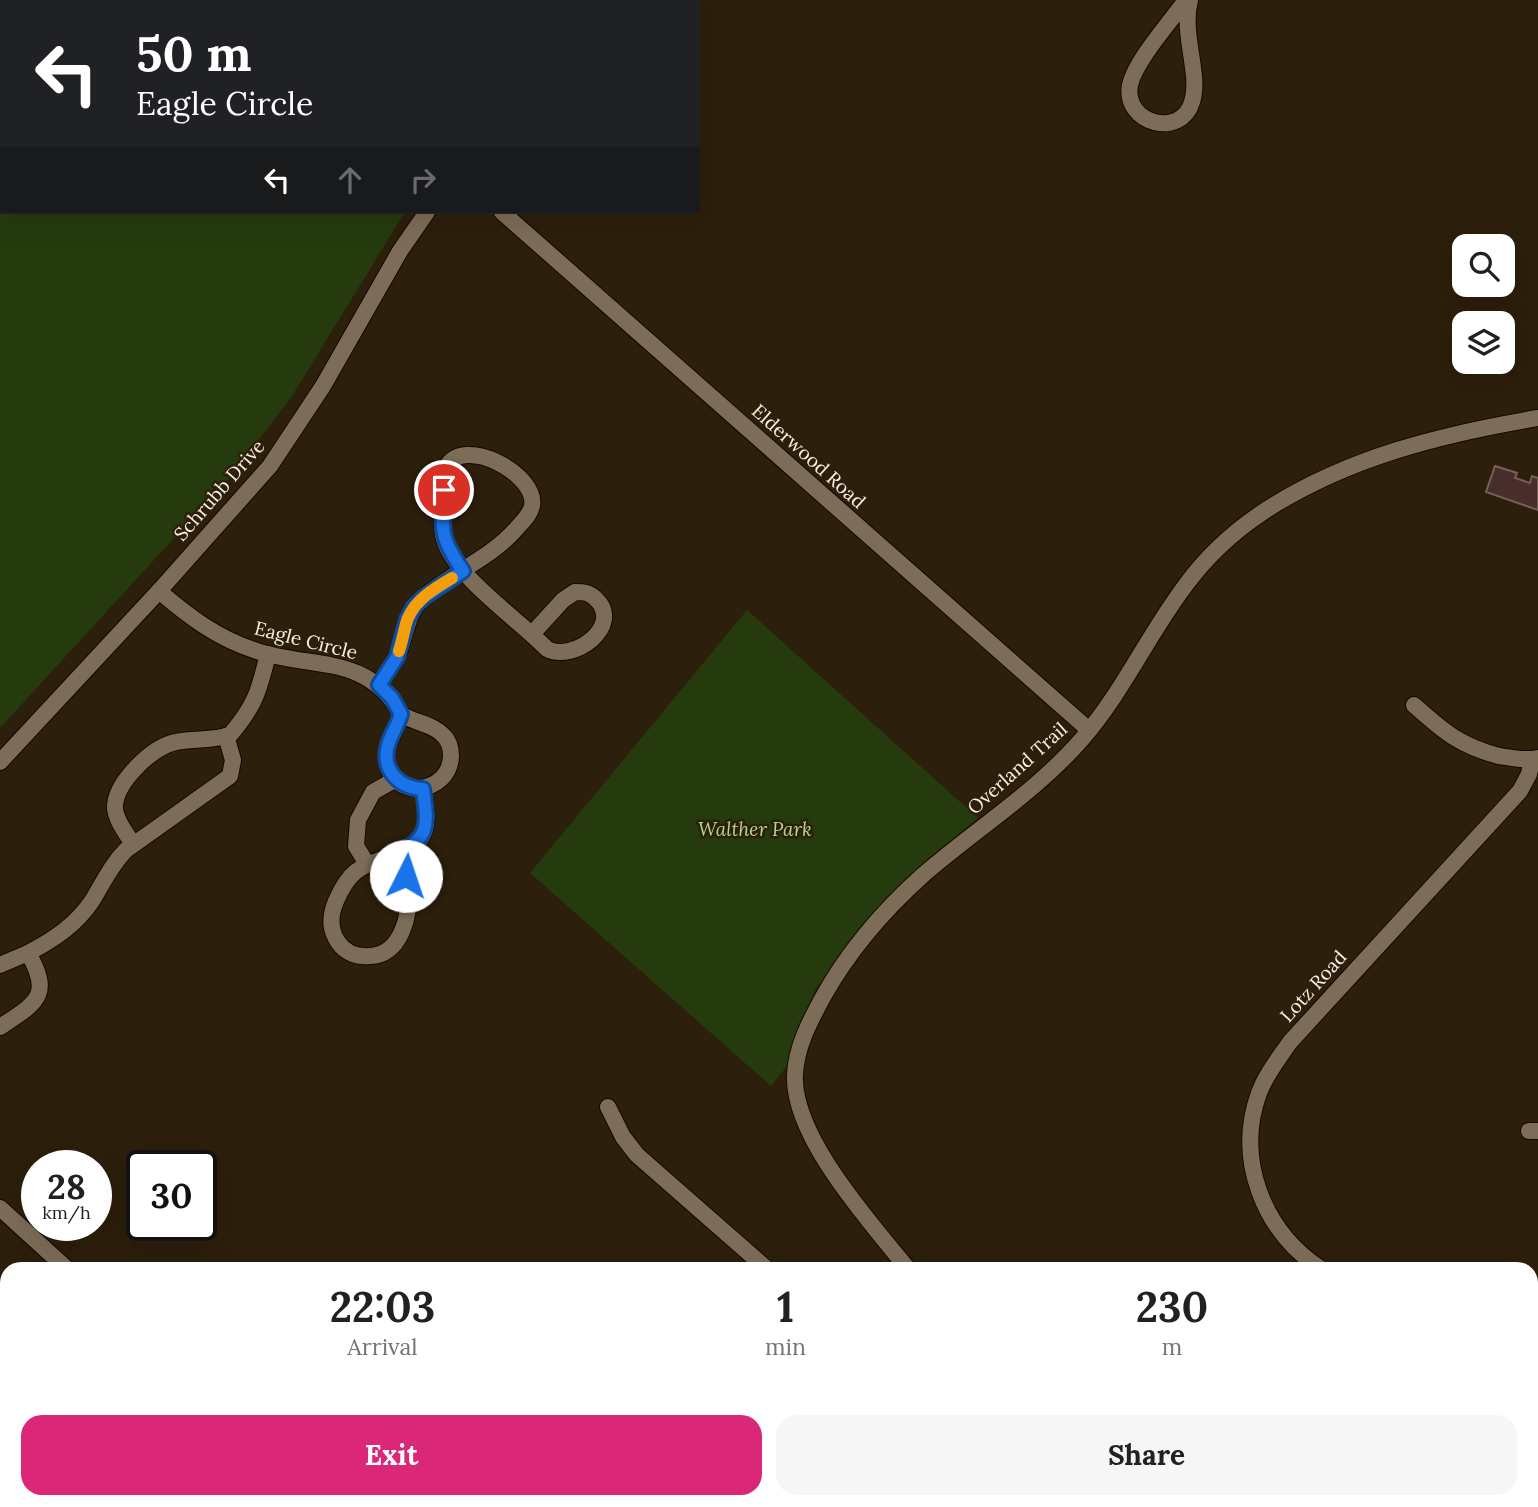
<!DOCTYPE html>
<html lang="en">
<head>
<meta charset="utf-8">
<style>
  body { margin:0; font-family:Lora,serif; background:#f6f6f6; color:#202124; height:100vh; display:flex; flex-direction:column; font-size:26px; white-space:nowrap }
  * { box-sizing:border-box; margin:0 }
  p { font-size:23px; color:#757577 }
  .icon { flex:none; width:38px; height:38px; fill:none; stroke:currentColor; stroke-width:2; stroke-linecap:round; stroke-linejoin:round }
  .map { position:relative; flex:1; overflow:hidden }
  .sheet { position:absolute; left:0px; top:1262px; width:1538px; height:247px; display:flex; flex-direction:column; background:#fff; border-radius:21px 21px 0 0; box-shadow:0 7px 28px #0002 }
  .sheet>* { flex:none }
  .top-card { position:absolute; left:0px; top:0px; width:700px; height:214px; box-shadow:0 7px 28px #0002; background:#202124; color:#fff; overflow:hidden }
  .buttons { position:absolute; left:1452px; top:234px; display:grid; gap:14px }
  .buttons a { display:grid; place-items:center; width:63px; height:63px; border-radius:14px; background:#fff; box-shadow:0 7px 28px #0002; font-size:35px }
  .speed { position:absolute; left:21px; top:1150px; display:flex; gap:14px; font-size:35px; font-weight:700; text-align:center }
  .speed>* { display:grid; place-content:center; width:91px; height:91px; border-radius:50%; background:#fff; box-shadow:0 7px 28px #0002; line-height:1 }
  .speed small { font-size:18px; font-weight:400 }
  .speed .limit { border:4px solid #111; border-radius:10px; background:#fff; color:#111 }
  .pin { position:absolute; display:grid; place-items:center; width:60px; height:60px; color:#fff; margin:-30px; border:4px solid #fff; border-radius:50%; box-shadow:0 2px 7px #0007 }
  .me { position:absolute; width:77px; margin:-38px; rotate:4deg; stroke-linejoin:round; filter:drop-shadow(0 0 5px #0008) }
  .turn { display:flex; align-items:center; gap:24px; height:147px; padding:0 21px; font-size:32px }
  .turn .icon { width:91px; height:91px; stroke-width:2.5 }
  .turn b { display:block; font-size:49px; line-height:60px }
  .lanes { display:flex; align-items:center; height:66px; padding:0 21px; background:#0003; justify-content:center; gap:35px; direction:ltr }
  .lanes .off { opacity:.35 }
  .eta { display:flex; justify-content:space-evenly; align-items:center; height:119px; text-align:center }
  .eta b { font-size:42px; font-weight:700; line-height:49px }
  .action { display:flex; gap:14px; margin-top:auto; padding:14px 21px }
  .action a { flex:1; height:80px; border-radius:21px; background:#db2777; color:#fff; font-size:28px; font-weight:700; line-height:80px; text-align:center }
  .action a+a { background:#f6f6f6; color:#202124 }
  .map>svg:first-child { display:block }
</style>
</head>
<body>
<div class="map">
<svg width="1538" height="1507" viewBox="0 0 1538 1507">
  <rect width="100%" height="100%" fill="#2c1f0b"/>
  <g fill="#253b0d">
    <path d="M0 0 436 2H2V212H405L292 396 264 433 229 478 0 728Z"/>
    <path d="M747 610 978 818 930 857 890 895 853 937 816 989 796 1032 791 1061 771 1086 530 873Z"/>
  </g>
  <g fill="#472e2b" stroke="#795d59" stroke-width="2">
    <path d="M1495 466 1517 473 1515 478 1530 483 1532 476 1538 478V510L1486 492Z"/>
    <path d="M450 1502H485L489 1505 487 1507H452H454Z"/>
  </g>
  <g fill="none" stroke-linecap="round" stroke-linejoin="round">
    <defs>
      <g id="street">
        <path d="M573 0 575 2"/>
        <path d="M1186 0C1171 21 1135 61 1130 85 1123 124 1181 139 1192 102 1201 74 1181 35 1190 0"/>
        <path d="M609 2 611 0"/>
        <path d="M502 212 1089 730"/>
        <path d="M159 591C188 616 217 638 254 650 310 670 366 652 401 714 397 729 385 744 387 760 390 801 450 795 451 756 451 749 449 741 444 736 432 723 414 723 401 714"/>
        <path d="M379 685C385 675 393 665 398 654 407 633 406 613 424 597 454 571 490 559 517 528 523 521 530 515 532 506 538 474 462 434 446 468 442 476 444 490 444 499 443 513 440 529 445 542 457 578 519 620 547 649 573 663 624 626 596 599 589 592 584 592 575 592L563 600 532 634"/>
        <path d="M1414 705C1443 731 1460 746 1499 756 1512 758 1525 761 1538 758"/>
        <path d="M0 762 159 591 270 466 323 386 400 251 427 212"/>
        <path d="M133 844C126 833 114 818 115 805 117 781 153 746 176 742 194 738 213 741 230 735 255 706 259 691 268 654"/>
        <path d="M397 853C402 865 407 877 408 889 411 915 401 955 370 956 357 957 345 953 338 942 329 929 330 915 336 901 353 862 366 867 401 852 407 849 414 846 419 841 431 827 425 805 423 789"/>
        <path d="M367 864 356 846 358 820 373 792 396 779"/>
        <path d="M28 953C53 940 76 925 92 901 103 883 111 865 126 850L230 776 233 760 226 736"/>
        <path d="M0 965 28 953C53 996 36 1003 0 1027"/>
        <path d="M608 1107 623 1137 637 1155 767 1269"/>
        <path d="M1529 1131H1538"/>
        <path d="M0 1208 67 1269"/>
        <path d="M908 1269C870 1222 792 1136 795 1075 796 1047 810 1021 823 997 848 952 884 910 923 875 976 829 1036 792 1082 739 1123 692 1148 635 1185 586 1206 557 1233 532 1263 512 1345 458 1442 434 1538 418"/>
        <path d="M1321 1269C1263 1231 1235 1159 1259 1093 1266 1074 1279 1058 1290 1042L1520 791 1529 774 1532 760"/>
        <path d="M1531 1405 1538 1409"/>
        <path d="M331 1502 337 1507"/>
        <path d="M1173 1502 1179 1507"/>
        <path d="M155 1507 162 1502"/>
        <path d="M688 1507 693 1502"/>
      </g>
    </defs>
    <use href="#street" stroke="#140800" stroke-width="18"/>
    <use href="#street" stroke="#7d6d58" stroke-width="16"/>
  </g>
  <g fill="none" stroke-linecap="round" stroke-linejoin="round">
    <defs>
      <path id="route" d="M406 876 397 853C432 838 427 822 423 789 399 788 381 770 388 745 391 734 398 725 401 714L392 698 379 685 397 657 407 620 414 607 424 597 463 571C439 536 442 531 444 490"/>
    </defs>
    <use href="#route" stroke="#114b97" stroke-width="18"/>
    <use href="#route" stroke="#1a73e8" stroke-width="12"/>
    <path stroke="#f59e0b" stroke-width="12" d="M399 651C403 640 404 628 408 618 416 599 435 588 452 578"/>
  </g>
  <g text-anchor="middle" stroke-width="5" stroke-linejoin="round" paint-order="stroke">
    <g font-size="19" fill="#f9efe3" stroke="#2c1f0b">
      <text transform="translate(809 456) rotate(42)" y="7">Elderwood Road</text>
      <text transform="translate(219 490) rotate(-49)" y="7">Schrubb Drive</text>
      <text transform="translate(306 640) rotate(14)" y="7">Eagle Circle</text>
      <text transform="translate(1017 768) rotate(-42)" y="7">Overland Trail</text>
      <text transform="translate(1313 986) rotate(-48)" y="7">Lotz Road</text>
    </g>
    <g font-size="19" font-style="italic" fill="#b0d98c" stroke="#2c1f0b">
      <text x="755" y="836">Walther Park</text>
    </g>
  </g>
</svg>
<div class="buttons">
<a><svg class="icon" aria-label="search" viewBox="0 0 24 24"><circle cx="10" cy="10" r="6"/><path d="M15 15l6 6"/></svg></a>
<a><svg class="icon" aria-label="layers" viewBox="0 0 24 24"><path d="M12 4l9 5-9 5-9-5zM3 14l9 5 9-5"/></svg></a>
</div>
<div class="speed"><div>28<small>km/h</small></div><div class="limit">30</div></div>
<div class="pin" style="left:444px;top:490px;background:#d93025"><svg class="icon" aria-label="arrive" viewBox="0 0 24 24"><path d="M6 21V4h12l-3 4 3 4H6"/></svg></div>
<svg class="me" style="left:406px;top:876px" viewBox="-20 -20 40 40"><circle r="19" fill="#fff"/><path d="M0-13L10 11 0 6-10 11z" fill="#1a73e8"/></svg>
<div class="top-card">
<div class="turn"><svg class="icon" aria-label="left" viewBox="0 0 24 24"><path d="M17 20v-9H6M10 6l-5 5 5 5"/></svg><div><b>50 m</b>Eagle Circle</div></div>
<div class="lanes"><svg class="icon" aria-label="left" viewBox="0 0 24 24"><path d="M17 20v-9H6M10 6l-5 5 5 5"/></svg><svg class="icon off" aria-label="ahead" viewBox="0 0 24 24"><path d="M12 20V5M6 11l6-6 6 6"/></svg><svg class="icon off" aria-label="right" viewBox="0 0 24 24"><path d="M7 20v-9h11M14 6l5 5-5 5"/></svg></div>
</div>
<section class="sheet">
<div class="eta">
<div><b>22:03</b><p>Arrival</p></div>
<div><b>1</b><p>min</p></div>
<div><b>230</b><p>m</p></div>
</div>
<div class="action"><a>Exit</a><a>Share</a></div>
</section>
</div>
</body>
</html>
